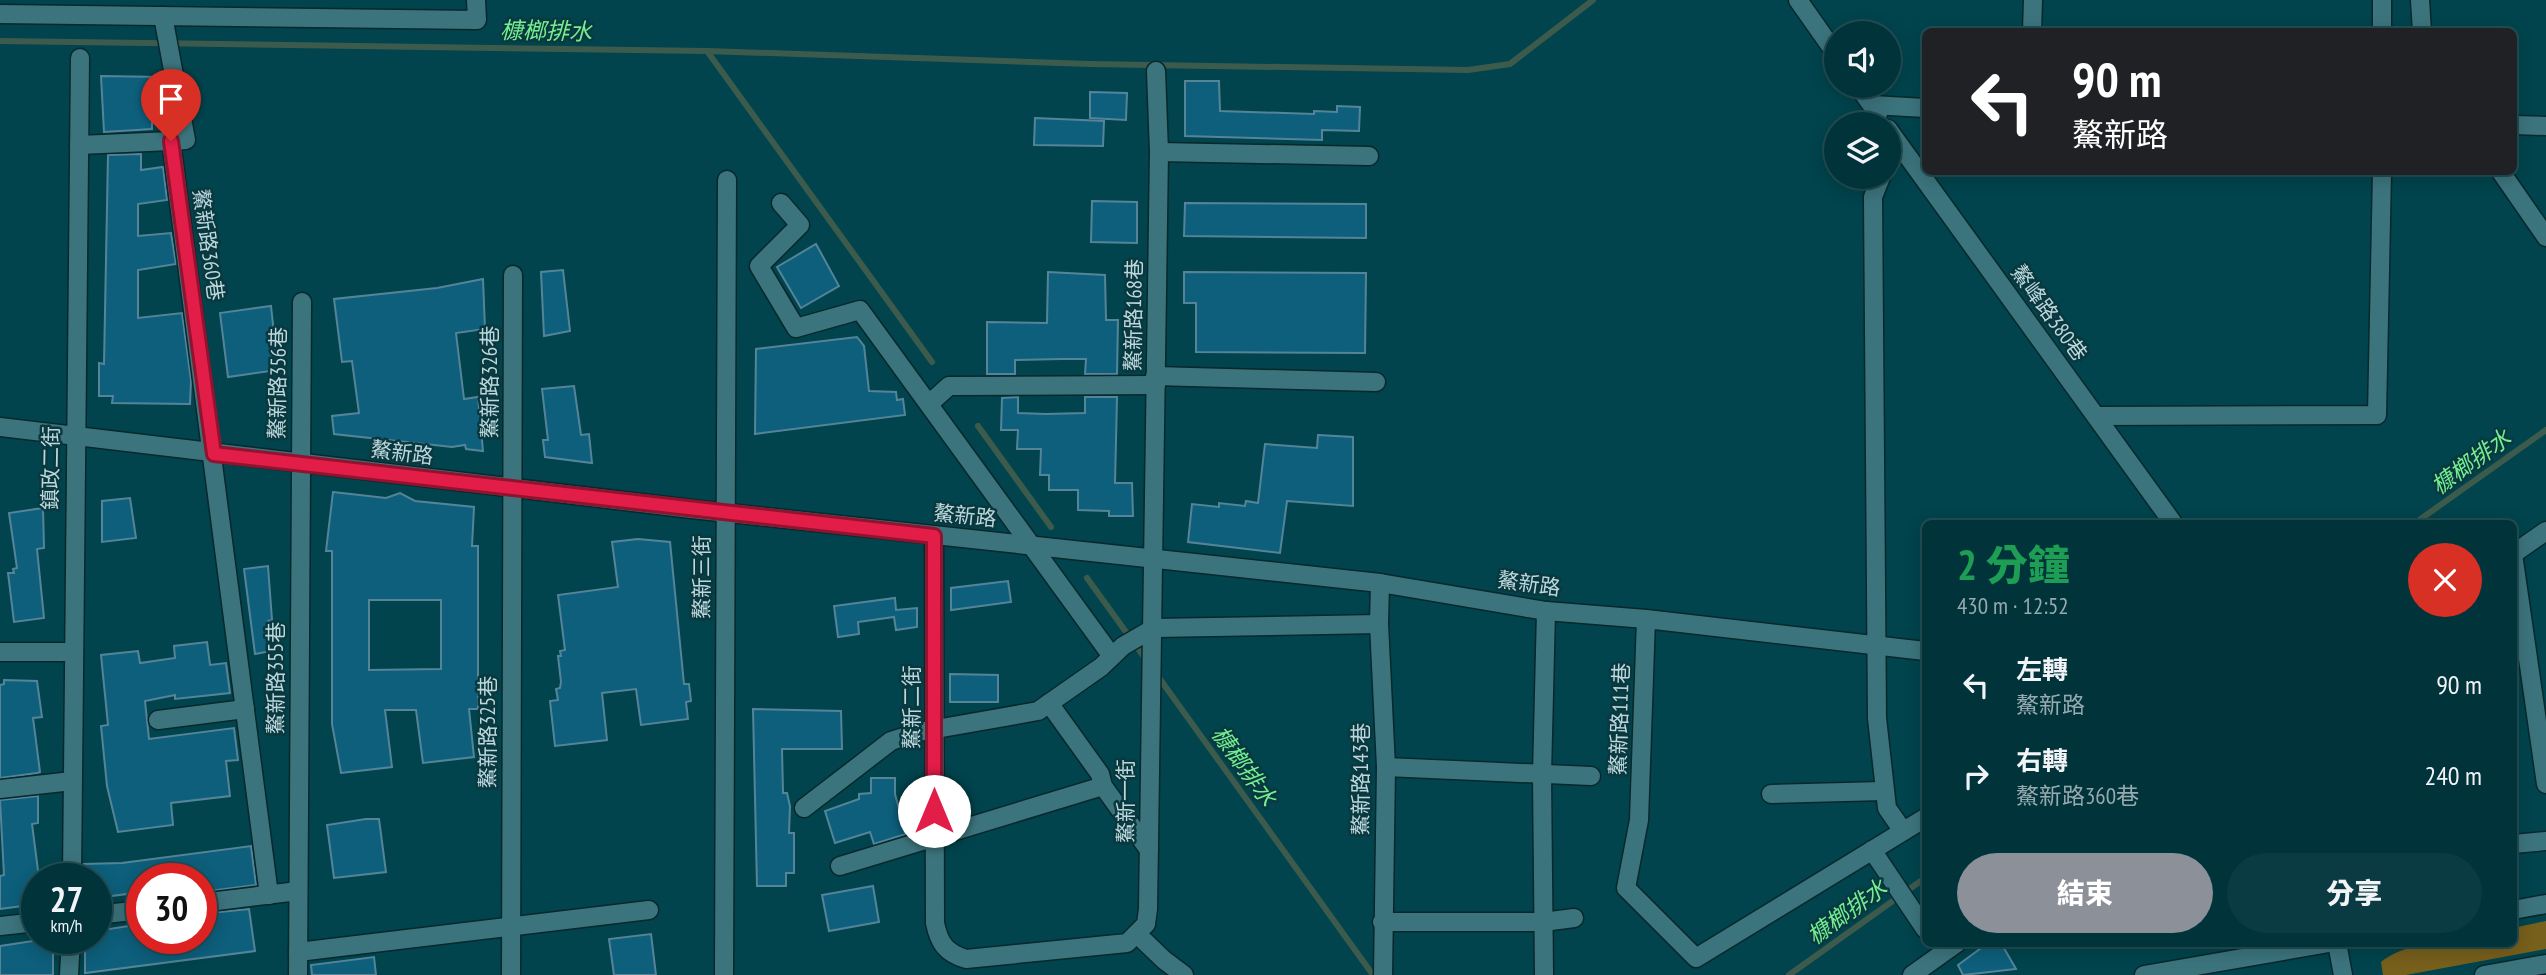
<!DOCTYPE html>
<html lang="zh-TW">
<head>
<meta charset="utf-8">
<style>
  body { margin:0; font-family:"PT Sans Narrow","Noto Sans TC",sans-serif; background:#0b3b42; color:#f1f3f6; height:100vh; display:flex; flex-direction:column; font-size:26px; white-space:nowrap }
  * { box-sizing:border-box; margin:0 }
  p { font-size:23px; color:#96aaaf }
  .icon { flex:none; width:38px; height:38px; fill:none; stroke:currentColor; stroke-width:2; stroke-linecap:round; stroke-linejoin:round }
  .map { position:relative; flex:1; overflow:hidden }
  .details { position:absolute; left:1922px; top:520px; width:595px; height:427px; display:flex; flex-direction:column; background:#01333a; border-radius:10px; box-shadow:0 4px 18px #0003,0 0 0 2px #234e54 }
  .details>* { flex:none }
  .banner { position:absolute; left:1922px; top:28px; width:595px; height:147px; border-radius:10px; box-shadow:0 4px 18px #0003,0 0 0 2px #234e54; background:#202124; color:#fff; overflow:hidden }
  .buttons { position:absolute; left:1824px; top:21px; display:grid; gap:14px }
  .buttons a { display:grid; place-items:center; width:77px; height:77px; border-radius:50%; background:#01333a; box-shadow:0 4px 18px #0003,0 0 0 2px #234e54; font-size:35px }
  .speed { position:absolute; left:21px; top:863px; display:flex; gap:14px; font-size:35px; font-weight:700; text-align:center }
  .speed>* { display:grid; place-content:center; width:91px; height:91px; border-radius:50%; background:#01333a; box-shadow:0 4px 18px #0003,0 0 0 2px #234e54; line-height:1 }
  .speed small { font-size:18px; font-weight:400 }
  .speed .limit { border:10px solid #d22; background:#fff; color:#111 }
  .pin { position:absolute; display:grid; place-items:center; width:60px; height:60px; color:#fff; margin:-72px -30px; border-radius:50% 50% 50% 0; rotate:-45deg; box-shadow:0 0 7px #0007 }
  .pin .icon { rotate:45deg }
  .me { position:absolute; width:77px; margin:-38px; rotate:0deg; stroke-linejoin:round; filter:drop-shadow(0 0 5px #0008) }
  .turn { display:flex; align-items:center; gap:24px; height:147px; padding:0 35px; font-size:32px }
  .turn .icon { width:91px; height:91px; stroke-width:2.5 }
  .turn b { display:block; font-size:49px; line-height:60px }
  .round { display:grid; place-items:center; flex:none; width:74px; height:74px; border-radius:37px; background:#0b3b42 }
  .head { display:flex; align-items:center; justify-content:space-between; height:119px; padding:0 35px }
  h1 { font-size:42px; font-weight:800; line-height:52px; color:#1e9e55 }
  .primary-button { display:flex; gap:14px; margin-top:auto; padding:14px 35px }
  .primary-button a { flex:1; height:80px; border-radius:42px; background:#8c9099; color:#fff; font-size:28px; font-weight:800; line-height:80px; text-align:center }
  .primary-button a+a { background:#0b3b42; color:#f1f3f6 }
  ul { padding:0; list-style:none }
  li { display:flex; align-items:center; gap:21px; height:91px; padding:0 35px }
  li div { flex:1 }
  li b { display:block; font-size:26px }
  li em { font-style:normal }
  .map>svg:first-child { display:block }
</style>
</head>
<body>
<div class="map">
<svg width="2546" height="975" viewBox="0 0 2546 975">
  <rect width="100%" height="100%" fill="#01444d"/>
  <path fill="#775f1c" d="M2546 921V949L2406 975H2383L2381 962C2414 935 2473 943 2513 943V928Z"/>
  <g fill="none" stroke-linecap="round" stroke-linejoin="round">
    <g stroke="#3d5b4c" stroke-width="6">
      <path d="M0 41 707 51 932 362"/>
      <path d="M707 51 1090 64 1468 70 1510 64 1593 0"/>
      <path d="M978 426 1051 527"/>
      <path d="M2415 523 2546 430"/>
      <path d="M1087 578 1147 661"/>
      <path d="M1157 675 1373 975"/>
      <path d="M1789 975 1925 878"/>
    </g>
  </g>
  <g fill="#0d5f7c" stroke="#558499" stroke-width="2" fill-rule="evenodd">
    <path d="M101 76 163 77V94H152V129L104 132Z"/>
    <path d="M1185 81H1219L1220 111 1314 114V111L1337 112V106L1360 107 1359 131 1322 130V140L1185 136Z"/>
    <path d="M1090 92 1127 93 1126 120 1090 118Z"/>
    <path d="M1035 118 1104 121 1103 146 1034 145Z"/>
    <path d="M141 154V170L163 167 167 200 138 204V236L171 233 176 264 138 270V318L182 313 191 380 190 404 112 403 113 396H99V363L104 364 108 155Z"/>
    <path d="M1092 201 1137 202V243L1091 242Z"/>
    <path d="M1185 203 1366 204V238L1184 236Z"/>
    <path d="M816 244 839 286 801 308 777 267Z"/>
    <path d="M563 270 570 331 544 336 541 272Z"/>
    <path d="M1048 272 1105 275 1106 320H1118L1117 374H1085L1086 359H1062L1015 360V374H987V322L1047 323Z"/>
    <path d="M1184 272 1366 273 1365 353 1196 352V303H1184Z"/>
    <path d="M483 279 485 329 456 333 464 399 478 397 483 451 466 449 465 445 452 447 334 434 332 416 359 413 352 361 342 362 334 299 437 288Z"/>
    <path d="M271 306 278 370 228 377 220 313Z"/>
    <path d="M857 337 864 346 869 391 896 392 897 400 903 399 905 415 755 434 756 349Z"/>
    <path d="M574 386 581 435 589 434 592 463 545 457 543 440H548L542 389Z"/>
    <path d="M1018 397V413L1046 414 1085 413V397H1117L1115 483H1132L1133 516H1109V511L1078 510V490H1049V475H1040L1041 449H1017L1018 430H1001L1002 398Z"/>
    <path d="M1318 435 1353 437V506L1287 501 1280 553 1188 542 1192 504 1219 507V503L1245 506 1246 501 1258 503 1265 444 1317 448Z"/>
    <path d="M333 492 386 498 400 493 415 501 474 507 472 546H478V709H469L474 757 423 763 416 710H385L392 767 341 773 332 724V551H326ZM369 600H441V669L369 670Z"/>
    <path d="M130 498 136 538 102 542V501Z"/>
    <path d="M43 508 44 548 37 549 44 618 14 622 8 573H14L13 569 17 568 9 513Z"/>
    <path d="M638 539 670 542 684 684H689L691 701 686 702 688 719 641 725 636 689 602 693 607 740 555 746 550 701 558 700 556 689 560 688 561 682 558 656H561L560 651 565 650 558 595 618 587 612 542Z"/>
    <path d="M268 566 272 620 268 621 271 651 255 654 244 569Z"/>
    <path d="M1008 581 1011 602 951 610V588Z"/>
    <path d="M895 598 896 610 917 608V627L896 630 894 617 858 622 859 634 838 637 834 606Z"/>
    <path d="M207 642 210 665 226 663 230 693 175 699V695L145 701 149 739 234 728 238 760 226 761 230 796 171 803 173 825 118 832 107 786 101 726 108 725 101 655 138 651 140 663 175 658 174 646Z"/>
    <path d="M950 674 998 675V702H950Z"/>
    <path d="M4 680 37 681 42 717 33 718 40 772 37 773 0 778V685L4 684Z"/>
    <path d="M753 709 841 711 842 749H782L783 793H787L790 806 789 833H794V873H786V886H757Z"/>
    <path d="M871 778H895V794L906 834 874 844 870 832 835 843 825 811 859 799V794L871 793Z"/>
    <path d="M38 796V823L32 824 39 878 37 904 0 909V876L4 875 0 800Z"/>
    <path d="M366 819H379L386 872 334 878 327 825Z"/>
    <path d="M251 846 256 885 201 892V878H142V892L96 898V878H83L84 864 122 863Z"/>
    <path d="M873 886 879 922 829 931 822 895Z"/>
    <path d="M249 909 255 951 85 973V938H96V931L142 924V938H201V914Z"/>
    <path d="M651 934 656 975H614L609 939Z"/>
    <path d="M53 938V975H0V946Z"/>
    <path d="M1988 943H2001L2016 969 1963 975 1958 965Z"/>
    <path d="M374 957 376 975H312L311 965Z"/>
  </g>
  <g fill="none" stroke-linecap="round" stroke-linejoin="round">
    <defs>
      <g id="minor">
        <path d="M1798 0 1836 54"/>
        <path d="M2382 0V32"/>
        <path d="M2420 0 2422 32"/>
        <path d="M0 14 477 20 476 0"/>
        <path d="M163 16 186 140 171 141 269 895"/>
        <path d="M2032 32 2033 0"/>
        <path d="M1858 86 1878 114"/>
        <path d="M1872 105 1925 108"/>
        <path d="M2513 125 2546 126"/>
        <path d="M1888 129 2173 523"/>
        <path d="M79 145 171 141"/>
        <path d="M1159 152 1369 156"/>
        <path d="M2501 172 2546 237"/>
        <path d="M1881 177 1873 197 1877 718 1887 808 1903 831"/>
        <path d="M781 203 800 225 759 266 796 328 860 310 1111 655"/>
        <path d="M1155 376 1376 382"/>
        <path d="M929 404 949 386 1156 385"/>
        <path d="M2096 416 2377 415 2382 172"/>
        <path d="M0 427 692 509 1380 583 1546 611 1646 619 1925 651"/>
        <path d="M934 536 935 923C939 943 946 953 966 959L1127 943 1146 924 1148 909 1159 152 1156 71"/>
        <path d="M2513 554 2546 784"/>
        <path d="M2513 554 2546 531"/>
        <path d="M1380 583 1379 624 1386 767 1383 975"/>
        <path d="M1646 619 1639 820 1626 888 1696 958 1925 818"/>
        <path d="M0 652H72"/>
        <path d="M1049 703 1100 774 1103 786 1149 850"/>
        <path d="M158 720 245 709"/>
        <path d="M1386 767 1591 776"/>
        <path d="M0 789 72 781"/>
        <path d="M1771 794 1883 791"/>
        <path d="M804 808 891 741 919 732 1038 711 1101 667 1123 646 1154 628 1379 624"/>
        <path d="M2513 844 2546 841"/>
        <path d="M1872 850 1925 929"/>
        <path d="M840 866 1103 786"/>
        <path d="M72 878 80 58"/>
        <path d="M201 903 298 891"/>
        <path d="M2513 910 2546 904"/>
        <path d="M96 915 142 910"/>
        <path d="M1382 922H1543L1574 918"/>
        <path d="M0 926 37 922"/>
        <path d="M1138 935 1164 960 1184 975"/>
        <path d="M2337 943 2343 975"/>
        <path d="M298 952 649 910"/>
        <path d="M69 975 71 938"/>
        <path d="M298 975 302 302"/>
        <path d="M511 975 513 275"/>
        <path d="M724 975 727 180"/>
        <path d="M1544 975 1542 775 1546 611"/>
        <path d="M1912 975 1957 943"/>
        <path d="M2144 975 2329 943"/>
        <path d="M2484 975 2546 964"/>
      </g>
    </defs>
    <use href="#minor" stroke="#09282c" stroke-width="21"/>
    <use href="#minor" stroke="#3c747d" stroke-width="18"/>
  </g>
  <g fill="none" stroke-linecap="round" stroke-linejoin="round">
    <defs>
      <path id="route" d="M171 141 214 454 934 536V811"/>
    </defs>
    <use href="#route" stroke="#92132f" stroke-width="18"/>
    <use href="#route" stroke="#e11d48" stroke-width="12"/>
  </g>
  <g text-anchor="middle" stroke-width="5" stroke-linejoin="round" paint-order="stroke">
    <g font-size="21" fill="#bcd8dd" stroke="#0a383f">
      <text transform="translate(208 245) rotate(82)" y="7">鰲新路360巷</text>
      <text transform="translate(2049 313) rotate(54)" y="7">鰲峰路380巷</text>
      <text transform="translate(1134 315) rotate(-89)" y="7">鰲新路168巷</text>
      <text transform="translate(490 382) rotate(-90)" y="7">鰲新路326巷</text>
      <text transform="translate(278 383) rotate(-89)" y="7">鰲新路356巷</text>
      <text transform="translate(402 453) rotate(7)" y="7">鰲新路</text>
      <text transform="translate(51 468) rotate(-89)" y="7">鎮政二街</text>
      <text transform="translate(965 516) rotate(6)" y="7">鰲新路</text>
      <text transform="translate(702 577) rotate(-90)" y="7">鰲新三街</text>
      <text transform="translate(1529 584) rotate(8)" y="7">鰲新路</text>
      <text transform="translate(276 678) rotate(-90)" y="7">鰲新路355巷</text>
      <text transform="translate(912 707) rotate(-90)" y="7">鰲新二街</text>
      <text transform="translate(1620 719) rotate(-88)" y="7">鰲新路111巷</text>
      <text transform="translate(488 732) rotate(-90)" y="7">鰲新路325巷</text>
      <text transform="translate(1361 779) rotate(-90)" y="7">鰲新路143巷</text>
      <text transform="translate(1126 801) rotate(-90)" y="7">鰲新一街</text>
    </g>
    <g font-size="23" font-style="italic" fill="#74ef90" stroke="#0a383f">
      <text transform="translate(546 31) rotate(1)" y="8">槺榔排水</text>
      <text transform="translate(2471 462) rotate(-36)" y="8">槺榔排水</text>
      <text transform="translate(1244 766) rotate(54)" y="8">槺榔排水</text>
      <text transform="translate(1847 912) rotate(-36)" y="8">槺榔排水</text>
    </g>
  </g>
</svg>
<div class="buttons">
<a><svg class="icon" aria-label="sound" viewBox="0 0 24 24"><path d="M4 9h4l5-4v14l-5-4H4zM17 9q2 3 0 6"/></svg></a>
<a><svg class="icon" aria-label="layers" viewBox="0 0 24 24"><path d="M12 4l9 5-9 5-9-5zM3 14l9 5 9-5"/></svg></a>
</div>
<div class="speed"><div>27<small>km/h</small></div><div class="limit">30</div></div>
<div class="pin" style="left:171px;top:141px;background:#d93025"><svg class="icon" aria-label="arrive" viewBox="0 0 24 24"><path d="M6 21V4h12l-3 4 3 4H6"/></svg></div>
<svg class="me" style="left:934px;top:811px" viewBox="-20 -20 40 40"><circle r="19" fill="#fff"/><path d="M0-13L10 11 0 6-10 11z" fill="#e11d48"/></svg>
<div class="banner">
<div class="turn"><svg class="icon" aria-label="left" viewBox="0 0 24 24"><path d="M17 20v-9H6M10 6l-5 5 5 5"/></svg><div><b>90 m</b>鰲新路</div></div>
</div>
<section class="details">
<div class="head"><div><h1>2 分鐘</h1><p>430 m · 12:52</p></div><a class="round" style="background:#d93025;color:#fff"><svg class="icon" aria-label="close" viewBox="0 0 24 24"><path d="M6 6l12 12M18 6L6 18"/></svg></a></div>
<ul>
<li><svg class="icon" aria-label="left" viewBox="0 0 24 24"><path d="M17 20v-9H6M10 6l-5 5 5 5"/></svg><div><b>左轉</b><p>鰲新路</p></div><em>90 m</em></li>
<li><svg class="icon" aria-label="right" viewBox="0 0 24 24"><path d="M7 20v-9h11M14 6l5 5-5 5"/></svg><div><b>右轉</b><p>鰲新路360巷</p></div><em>240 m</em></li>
</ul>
<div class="primary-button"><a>結束</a><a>分享</a></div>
</section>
</div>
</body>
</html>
